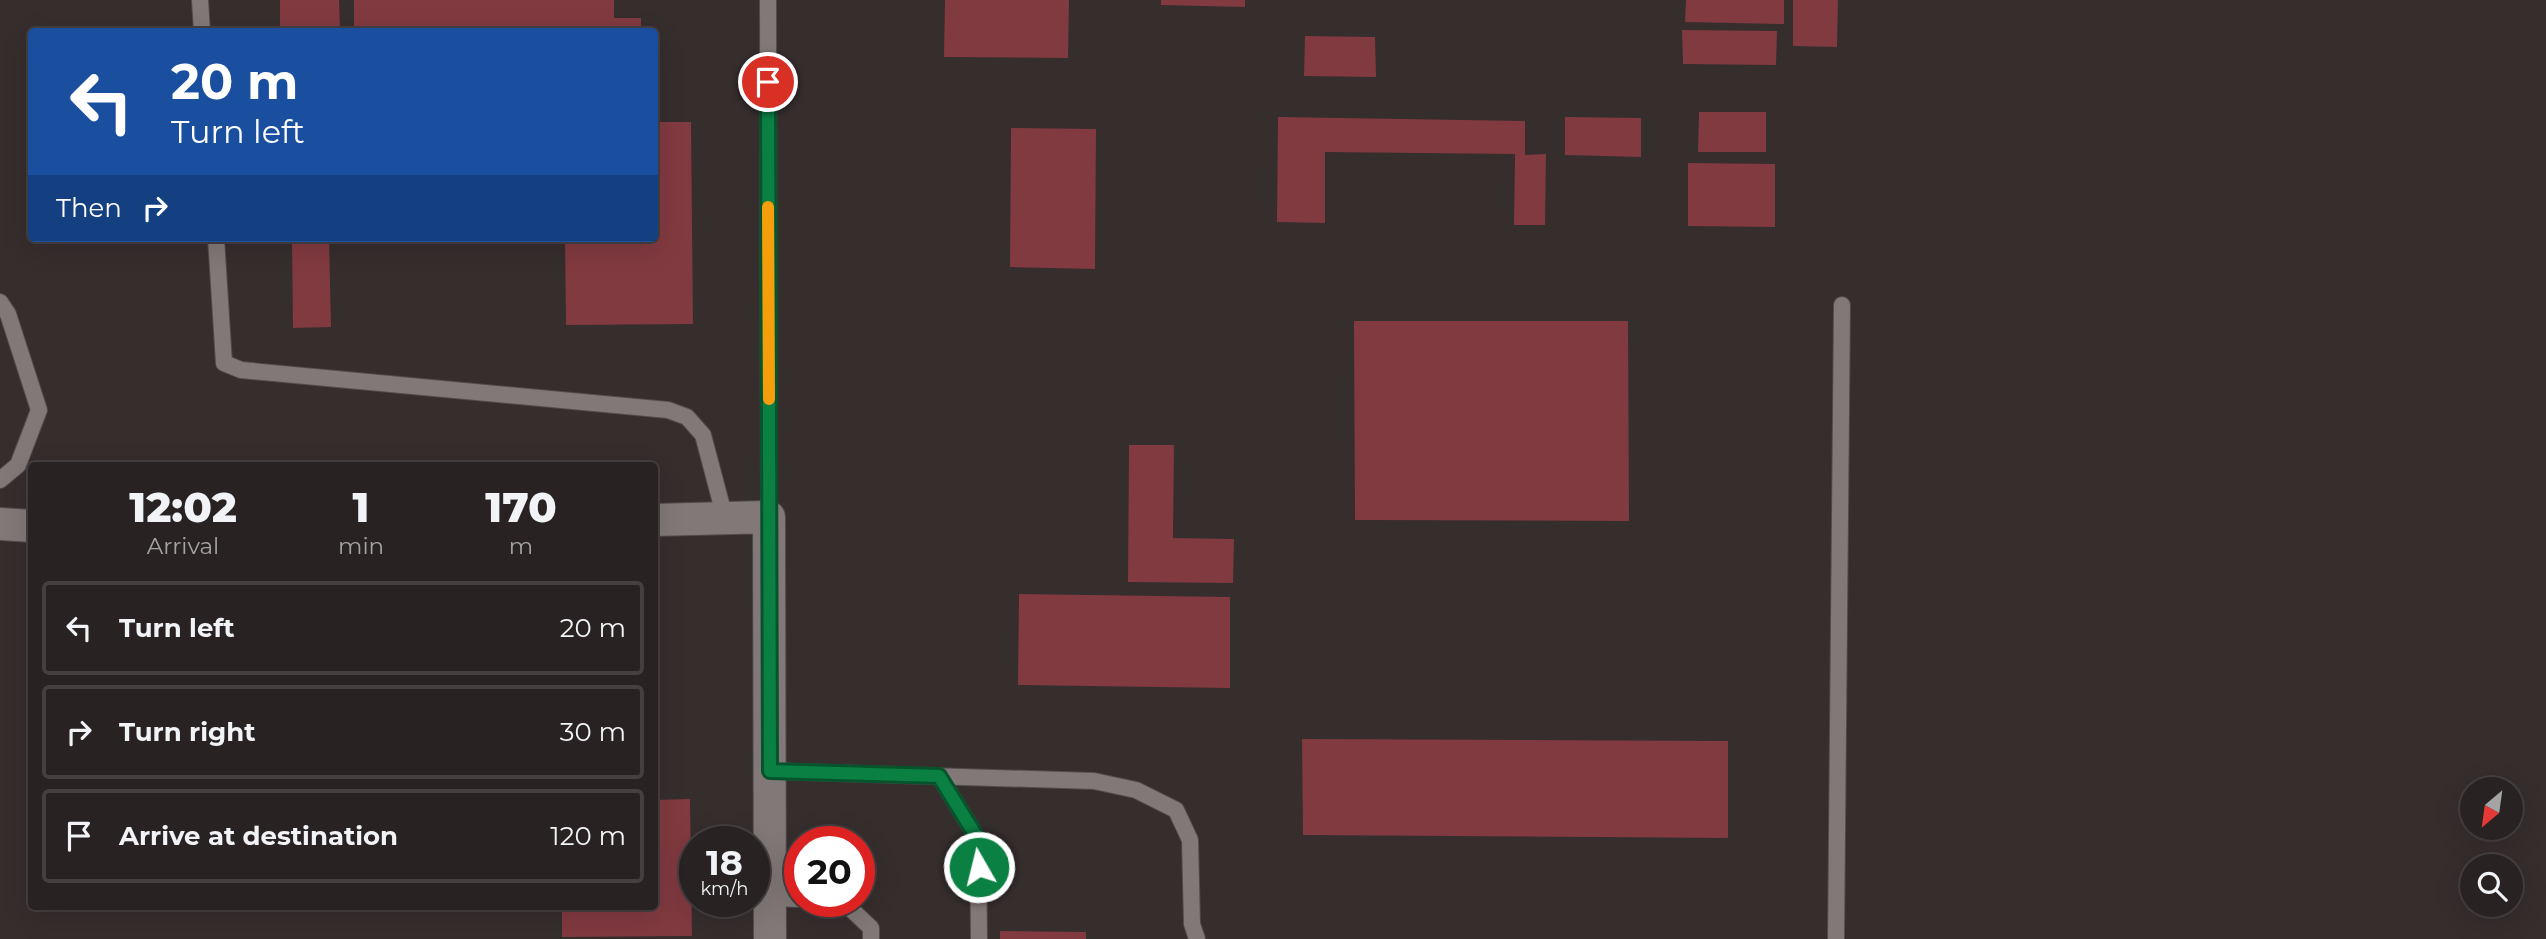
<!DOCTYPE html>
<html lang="en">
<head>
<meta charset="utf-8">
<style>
  body { margin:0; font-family:Montserrat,sans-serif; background:#342f2f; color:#f1f3f6; height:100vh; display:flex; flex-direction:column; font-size:26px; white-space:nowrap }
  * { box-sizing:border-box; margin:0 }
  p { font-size:23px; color:#a5a4a5 }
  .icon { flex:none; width:38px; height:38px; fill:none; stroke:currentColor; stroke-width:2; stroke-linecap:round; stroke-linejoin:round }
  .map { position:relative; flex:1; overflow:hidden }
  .sheet { position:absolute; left:28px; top:462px; width:630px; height:448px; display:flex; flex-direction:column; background:#282222; border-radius:7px; box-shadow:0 7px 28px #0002,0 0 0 2px #443f40 }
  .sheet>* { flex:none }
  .banner { position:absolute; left:28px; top:28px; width:630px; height:214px; border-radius:7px; box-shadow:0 7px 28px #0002,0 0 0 2px #443f40; background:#1a4fa0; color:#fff; overflow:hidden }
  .needle { width:46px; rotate:209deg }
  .tools { position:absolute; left:2460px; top:777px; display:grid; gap:14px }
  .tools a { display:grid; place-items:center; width:63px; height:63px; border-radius:50%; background:#282222; box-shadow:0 7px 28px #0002,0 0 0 2px #443f40; font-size:35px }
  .speed { position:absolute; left:679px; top:826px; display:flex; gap:14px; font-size:35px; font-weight:700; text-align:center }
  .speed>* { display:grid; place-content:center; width:91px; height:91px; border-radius:50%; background:#282222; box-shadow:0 7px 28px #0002,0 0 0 2px #443f40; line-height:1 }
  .speed small { font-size:18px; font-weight:400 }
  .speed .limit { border:10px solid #d22; background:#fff; color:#111 }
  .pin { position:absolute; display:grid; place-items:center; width:60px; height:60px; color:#fff; margin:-30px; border:4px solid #fff; border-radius:50%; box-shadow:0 2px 7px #0007 }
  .me { position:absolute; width:77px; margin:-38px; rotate:352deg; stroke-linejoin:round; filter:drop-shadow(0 0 5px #0008) }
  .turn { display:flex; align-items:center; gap:24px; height:147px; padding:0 28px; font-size:32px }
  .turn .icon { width:91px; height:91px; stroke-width:2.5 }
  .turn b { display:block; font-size:49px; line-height:60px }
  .then { display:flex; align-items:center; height:66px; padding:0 28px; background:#0003; gap:14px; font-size:26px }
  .eta { display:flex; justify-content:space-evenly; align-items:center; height:119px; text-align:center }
  .eta b { font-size:42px; font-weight:800; line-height:49px }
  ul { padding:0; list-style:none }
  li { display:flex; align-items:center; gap:21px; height:94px; margin:0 14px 10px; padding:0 14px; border:4px solid #443f40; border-radius:7px }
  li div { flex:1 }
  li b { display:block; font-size:26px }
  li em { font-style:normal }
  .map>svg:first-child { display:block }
</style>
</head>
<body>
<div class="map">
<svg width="2546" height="939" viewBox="0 0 2546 939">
  <rect width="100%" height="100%" fill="#362d2d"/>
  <g fill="#813a40">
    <path d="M280 0H339L340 32H280Z"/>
    <path d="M354 0H614V18H641V32H354Z"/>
    <path d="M945 0H1069L1068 58 944 57Z"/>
    <path d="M1161 0H1245V7L1161 5Z"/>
    <path d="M1686 0H1784V24L1685 22Z"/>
    <path d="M1793 0H1838L1837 47 1793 46Z"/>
    <path d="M1682 30 1777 31 1776 65 1683 64Z"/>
    <path d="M1305 36 1375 37 1376 77 1304 76Z"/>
    <path d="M1699 112H1766V152H1698Z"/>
    <path d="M1278 117 1525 121V155L1546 154 1545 225H1514L1515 154 1325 152V223L1277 222Z"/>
    <path d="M1565 117 1641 118V157L1565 155Z"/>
    <path d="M654 122H691L693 324 566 325 565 238H654Z"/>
    <path d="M1011 128 1096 129 1095 269 1010 267Z"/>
    <path d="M1688 163 1775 164V227L1688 226Z"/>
    <path d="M292 238H329L331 327 293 328Z"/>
    <path d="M1354 321H1628L1629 521 1355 520Z"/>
    <path d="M1129 445H1174L1173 538 1234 539 1233 583 1128 582Z"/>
    <path d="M1019 594 1230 597V688L1018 685Z"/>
    <path d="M1302 739 1728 741V838L1303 835Z"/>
    <path d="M690 799 692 936 562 937V906H654V800Z"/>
    <path d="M1000 931 1086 932V939H1000Z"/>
  </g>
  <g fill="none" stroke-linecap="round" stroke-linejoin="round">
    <defs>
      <g id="lane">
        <path d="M200 0 202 32"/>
        <path d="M768 0 769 517"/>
        <path d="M216 238 224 363 241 370 668 410 687 417 703 435 725 518"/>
        <path d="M0 302 8 314 39 410 18 465 0 480"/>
        <path d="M770 771 1094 781 1136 790 1176 810 1190 840 1192 924 1197 939"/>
        <path d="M939 776 978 839 979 939"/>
        <path d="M770 898 800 899"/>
        <path d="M831 901 851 909 871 928V939"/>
        <path d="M1836 939 1842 305"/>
      </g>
      <g id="street">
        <path d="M654 520 769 517 770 939"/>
        <path d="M0 524 32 526"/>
      </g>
    </defs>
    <use href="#lane" stroke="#524a4b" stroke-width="18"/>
    <use href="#street" stroke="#524a4b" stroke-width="34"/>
    <use href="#lane" stroke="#827878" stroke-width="16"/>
    <use href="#street" stroke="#827878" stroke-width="32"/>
  </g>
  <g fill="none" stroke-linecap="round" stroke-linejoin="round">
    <defs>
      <path id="route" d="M768 82 770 771 939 776 978 839 979 867"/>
    </defs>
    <use href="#route" stroke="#07532c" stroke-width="18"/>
    <use href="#route" stroke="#0b8043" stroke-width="12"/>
    <path stroke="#f59e0b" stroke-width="12" d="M768 207 769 399"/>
  </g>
</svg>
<div class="tools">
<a><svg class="needle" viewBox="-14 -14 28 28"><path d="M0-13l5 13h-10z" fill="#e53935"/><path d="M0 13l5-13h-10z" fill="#a5a4a5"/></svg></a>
<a><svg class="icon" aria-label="search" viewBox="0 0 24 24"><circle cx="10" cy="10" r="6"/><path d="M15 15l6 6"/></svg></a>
</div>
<div class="speed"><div>18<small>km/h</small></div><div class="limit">20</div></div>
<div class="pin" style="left:768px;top:82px;background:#d93025"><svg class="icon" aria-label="arrive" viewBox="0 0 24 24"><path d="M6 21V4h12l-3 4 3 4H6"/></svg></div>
<svg class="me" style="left:979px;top:867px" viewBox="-20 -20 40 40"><circle r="17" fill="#0b8043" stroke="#fff" stroke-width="3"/><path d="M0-11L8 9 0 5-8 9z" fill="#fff"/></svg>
<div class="banner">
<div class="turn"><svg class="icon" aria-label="left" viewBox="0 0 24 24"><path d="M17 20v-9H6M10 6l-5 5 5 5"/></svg><div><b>20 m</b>Turn left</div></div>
<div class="then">Then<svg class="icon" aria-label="right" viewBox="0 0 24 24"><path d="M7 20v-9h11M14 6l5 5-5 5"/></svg></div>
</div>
<section class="sheet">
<div class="eta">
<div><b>12:02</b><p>Arrival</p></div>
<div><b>1</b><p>min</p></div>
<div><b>170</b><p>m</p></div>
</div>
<ul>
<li><svg class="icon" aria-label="left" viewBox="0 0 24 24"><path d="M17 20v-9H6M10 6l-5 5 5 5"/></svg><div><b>Turn left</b></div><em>20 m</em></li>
<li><svg class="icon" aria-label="right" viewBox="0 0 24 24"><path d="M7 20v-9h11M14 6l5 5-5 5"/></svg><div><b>Turn right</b></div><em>30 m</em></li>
<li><svg class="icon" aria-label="arrive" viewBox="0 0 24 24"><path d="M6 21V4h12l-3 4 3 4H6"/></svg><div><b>Arrive at destination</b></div><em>120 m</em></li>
</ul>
</section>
</div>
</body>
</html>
